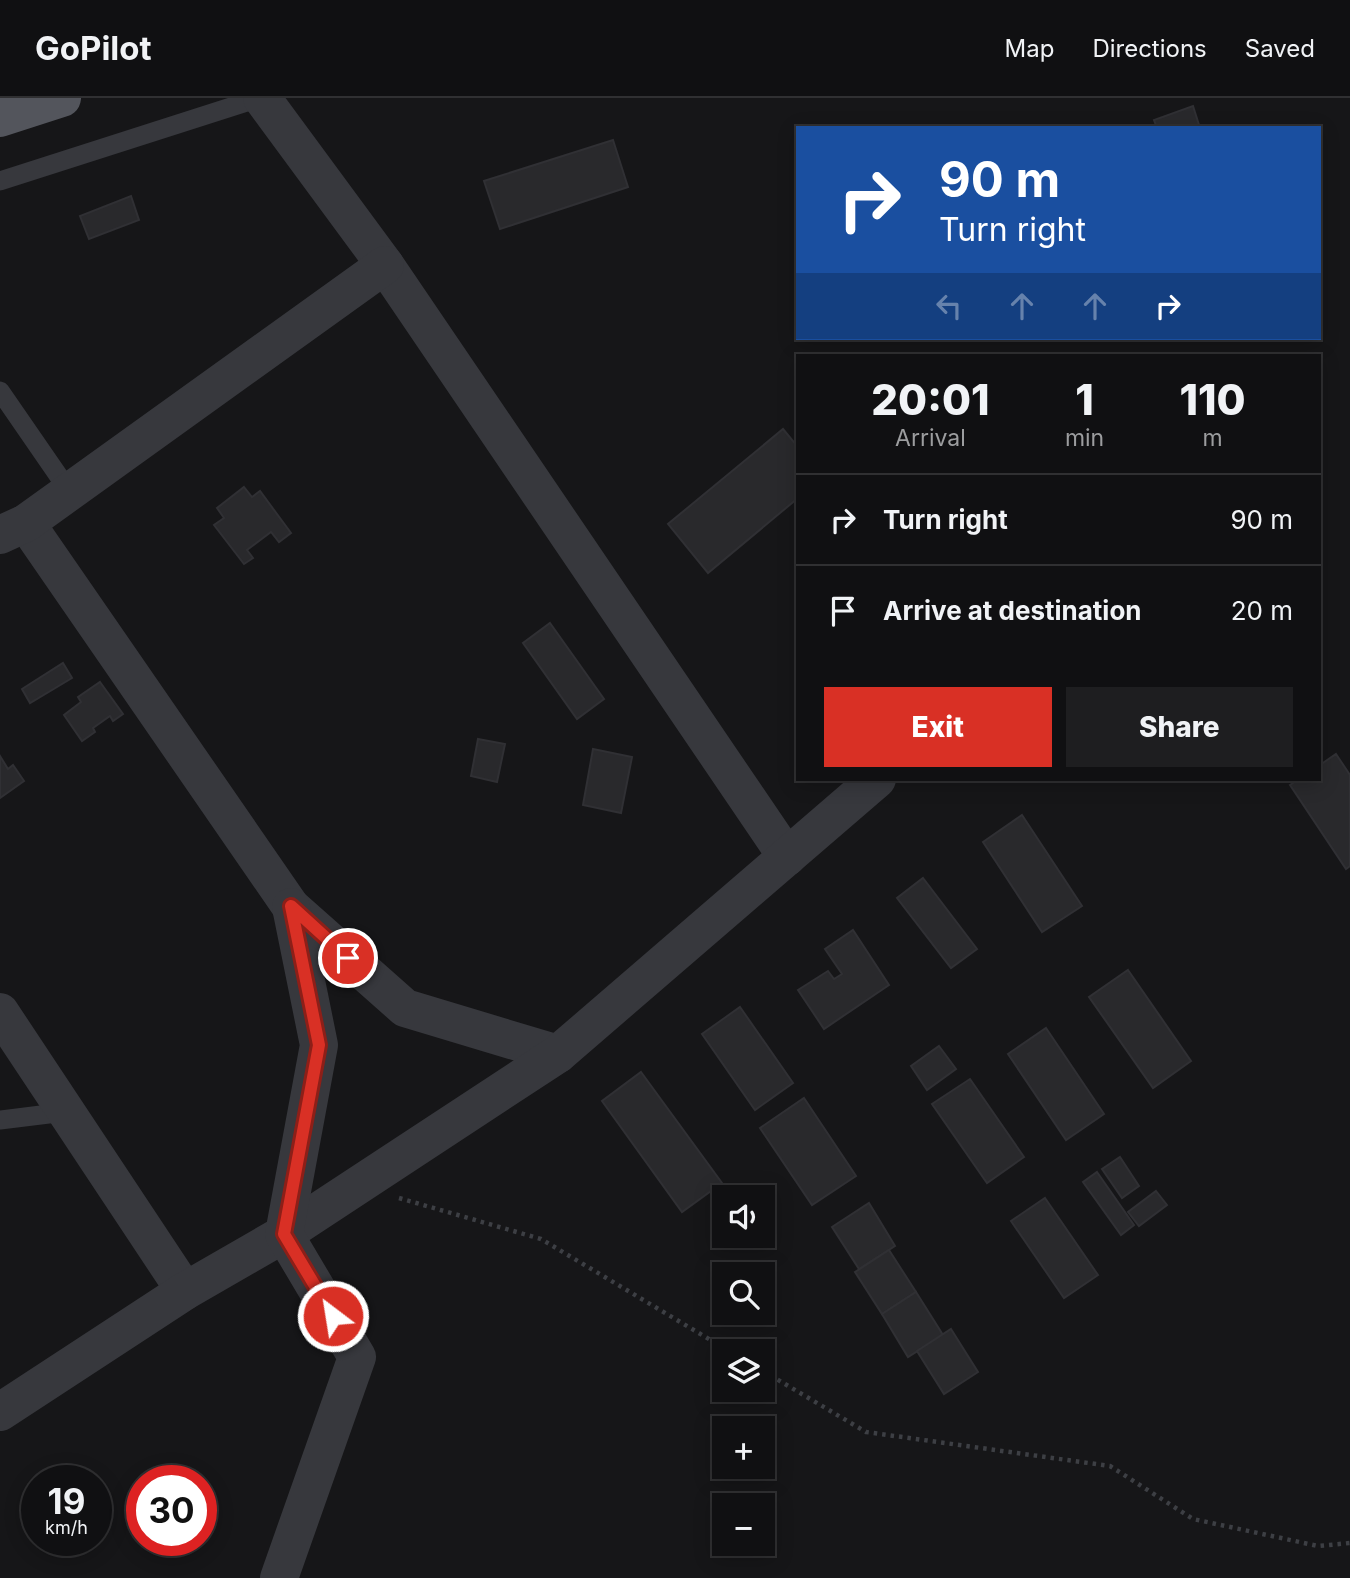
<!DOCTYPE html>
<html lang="en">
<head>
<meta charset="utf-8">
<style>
  body { margin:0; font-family:Inter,sans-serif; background:#1e1e20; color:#f1f3f6; height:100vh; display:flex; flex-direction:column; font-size:26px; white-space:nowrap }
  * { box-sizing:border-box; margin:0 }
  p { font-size:23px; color:#9c9d9f }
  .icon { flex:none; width:38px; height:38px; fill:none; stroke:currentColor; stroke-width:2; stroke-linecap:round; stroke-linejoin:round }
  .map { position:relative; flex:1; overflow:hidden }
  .sheet { position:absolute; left:796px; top:256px; width:525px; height:427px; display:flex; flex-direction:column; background:#101012; border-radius:0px; box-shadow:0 4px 18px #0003,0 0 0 2px #303032 }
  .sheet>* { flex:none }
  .banner { position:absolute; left:796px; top:28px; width:525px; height:214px; border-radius:0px; box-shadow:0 4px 18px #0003,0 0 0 2px #303032; background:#1a4fa0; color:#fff; overflow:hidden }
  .tools { position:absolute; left:712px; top:1087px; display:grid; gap:14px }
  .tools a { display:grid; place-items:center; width:63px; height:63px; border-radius:0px; background:#101012; box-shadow:0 4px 18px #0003,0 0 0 2px #303032; font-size:35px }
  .speed { position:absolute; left:21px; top:1367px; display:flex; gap:14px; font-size:35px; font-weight:700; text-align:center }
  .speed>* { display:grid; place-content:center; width:91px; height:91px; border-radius:50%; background:#101012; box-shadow:0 4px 18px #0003,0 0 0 2px #303032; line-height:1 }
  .speed small { font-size:18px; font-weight:400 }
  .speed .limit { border:10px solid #d22; background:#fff; color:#111 }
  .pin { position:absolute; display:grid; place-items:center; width:60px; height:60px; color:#fff; margin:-30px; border:4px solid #fff; border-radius:50%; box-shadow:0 2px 7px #0007 }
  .me { position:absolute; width:77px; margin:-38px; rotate:329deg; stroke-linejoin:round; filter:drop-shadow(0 0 5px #0008) }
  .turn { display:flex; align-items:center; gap:24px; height:147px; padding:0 28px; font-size:32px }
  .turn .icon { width:91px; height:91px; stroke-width:2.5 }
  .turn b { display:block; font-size:49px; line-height:60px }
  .lanes { display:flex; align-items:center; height:66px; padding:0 28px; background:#0003; justify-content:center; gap:35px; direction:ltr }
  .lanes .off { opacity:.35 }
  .eta { display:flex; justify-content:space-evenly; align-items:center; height:119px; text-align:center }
  .eta b { font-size:42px; font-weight:800; line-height:49px }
  .action { display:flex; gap:14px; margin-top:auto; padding:14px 28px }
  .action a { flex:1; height:80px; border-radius:0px; background:#d93025; color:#fff; font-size:28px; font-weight:800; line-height:80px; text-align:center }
  .action a+a { background:#1e1e20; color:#f1f3f6 }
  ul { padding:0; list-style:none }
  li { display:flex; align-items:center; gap:21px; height:91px; padding:0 28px; border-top:2px solid #303032 }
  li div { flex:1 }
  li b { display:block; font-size:26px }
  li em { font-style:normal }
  header { display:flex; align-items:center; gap:42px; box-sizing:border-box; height:98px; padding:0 35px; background:#101012; border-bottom:2px solid #303032 }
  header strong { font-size:33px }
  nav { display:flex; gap:38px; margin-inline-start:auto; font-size:24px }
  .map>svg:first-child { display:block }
</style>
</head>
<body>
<header>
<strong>GoPilot</strong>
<nav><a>Map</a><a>Directions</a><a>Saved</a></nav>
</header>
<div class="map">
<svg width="1350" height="1480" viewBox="0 0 1350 1480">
  <rect width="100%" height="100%" fill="#161618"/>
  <g fill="#29292c" stroke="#303034" stroke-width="2">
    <path d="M1193 8 1200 30H1157L1154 22Z"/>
    <path d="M613 42 628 89 500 131 484 83Z"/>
    <path d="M131 98 139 122 89 141 80 118Z"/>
    <path d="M783 331 798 349V400L708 475 668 426Z"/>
    <path d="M244 389 252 399 260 393 291 435 279 444 271 434 247 452 253 460 244 466 214 427 224 420 217 410Z"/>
    <path d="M550 525 604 601 577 621 523 545Z"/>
    <path d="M63 565 72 580 30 605 22 591Z"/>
    <path d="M100 584 123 616 113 623 110 618 93 630 95 634 82 643 64 617 81 604 78 599Z"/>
    <path d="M478 641 505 646 497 684 471 678Z"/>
    <path d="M593 651 632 659 621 715 583 707Z"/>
    <path d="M1336 656 1350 677V768L1346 771 1290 687 1299 681H1320V667Z"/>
    <path d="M0 658 8 671 13 667 24 683 0 700Z"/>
    <path d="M1022 717 1082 808 1042 834 983 744Z"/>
    <path d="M923 780 977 851 951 870 897 800Z"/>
    <path d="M853 832 889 887 824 931 798 892 828 873 834 881 842 876 825 851Z"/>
    <path d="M1128 872 1191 963 1153 990 1089 899Z"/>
    <path d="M740 909 793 985 755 1012 702 936Z"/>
    <path d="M1046 930 1104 1016 1066 1042 1008 956Z"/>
    <path d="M939 948 956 971 927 992 911 968Z"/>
    <path d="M641 974 722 1085 682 1114 602 1003Z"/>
    <path d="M970 981 1024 1059 987 1085 932 1006Z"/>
    <path d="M804 1000 856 1078 812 1107 760 1030Z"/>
    <path d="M1120 1059 1139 1088 1122 1100 1102 1071Z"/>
    <path d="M1097 1074 1134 1127 1121 1137 1083 1084Z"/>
    <path d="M1156 1093 1167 1107 1139 1128 1128 1114Z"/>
    <path d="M1045 1100 1098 1177 1064 1200 1011 1123Z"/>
    <path d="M869 1105 895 1148 859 1171 832 1129Z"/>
    <path d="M889 1152 916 1194 882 1216 855 1174Z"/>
    <path d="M916 1194 943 1237 908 1259 882 1216Z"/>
    <path d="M951 1231 978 1274 944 1296 917 1253Z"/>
  </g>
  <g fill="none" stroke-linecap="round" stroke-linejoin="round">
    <g stroke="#3d3f44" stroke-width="4.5" stroke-dasharray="3.5 5" stroke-linecap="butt">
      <path d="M399 1100 541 1141 729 1253"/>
      <path d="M763 1273 866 1334 1110 1368 1193 1421 1318 1448 1350 1445"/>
    </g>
    <g stroke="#37383d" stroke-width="19">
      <path d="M0 83 259 0"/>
      <path d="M0 293 69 393"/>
      <path d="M0 1022 65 1014"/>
    </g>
    <g stroke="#37383d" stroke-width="38">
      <path d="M262 0 385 167 787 759"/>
      <path d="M26 425 291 809 405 910 558 956"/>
      <path d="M0 437 26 425 385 167"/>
      <path d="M0 914 185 1193"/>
      <path d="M0 1314 185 1193 284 1136 558 956 877 681"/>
      <path d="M279 1480 357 1259 284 1136 319 947 291 809"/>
    </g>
    <path stroke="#53555c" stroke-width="38" d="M0 20 62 0"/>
  </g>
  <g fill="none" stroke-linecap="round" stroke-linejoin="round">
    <defs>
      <path id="route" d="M333 1218 284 1136 319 947 291 808 348 860"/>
    </defs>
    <use href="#route" stroke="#8d1f18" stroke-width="18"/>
    <use href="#route" stroke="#d93025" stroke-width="12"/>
  </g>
</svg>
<div class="tools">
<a><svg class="icon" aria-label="sound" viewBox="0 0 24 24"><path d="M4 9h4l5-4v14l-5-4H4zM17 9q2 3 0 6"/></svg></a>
<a><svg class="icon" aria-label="search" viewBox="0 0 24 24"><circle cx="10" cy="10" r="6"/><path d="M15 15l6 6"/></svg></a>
<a><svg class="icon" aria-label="layers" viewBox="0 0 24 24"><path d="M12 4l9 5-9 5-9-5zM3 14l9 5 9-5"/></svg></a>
<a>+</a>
<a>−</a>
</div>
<div class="speed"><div>19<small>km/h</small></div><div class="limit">30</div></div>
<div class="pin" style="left:348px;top:860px;background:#d93025"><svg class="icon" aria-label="arrive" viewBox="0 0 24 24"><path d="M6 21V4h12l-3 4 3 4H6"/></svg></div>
<svg class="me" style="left:333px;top:1218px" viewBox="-20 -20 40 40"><circle r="17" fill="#d93025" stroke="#fff" stroke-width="3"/><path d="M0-11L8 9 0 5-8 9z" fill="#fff"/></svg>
<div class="banner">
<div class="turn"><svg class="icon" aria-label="right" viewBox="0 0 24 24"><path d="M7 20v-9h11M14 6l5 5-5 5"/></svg><div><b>90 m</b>Turn right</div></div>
<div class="lanes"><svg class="icon off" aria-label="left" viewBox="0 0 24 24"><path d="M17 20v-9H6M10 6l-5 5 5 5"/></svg><svg class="icon off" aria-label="ahead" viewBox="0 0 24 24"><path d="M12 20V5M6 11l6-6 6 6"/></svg><svg class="icon off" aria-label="ahead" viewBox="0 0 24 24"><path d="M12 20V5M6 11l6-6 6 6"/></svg><svg class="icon" aria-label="right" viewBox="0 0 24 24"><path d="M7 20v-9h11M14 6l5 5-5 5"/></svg></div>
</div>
<section class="sheet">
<div class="eta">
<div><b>20:01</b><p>Arrival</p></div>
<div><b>1</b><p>min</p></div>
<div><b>110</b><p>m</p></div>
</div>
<ul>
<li><svg class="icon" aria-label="right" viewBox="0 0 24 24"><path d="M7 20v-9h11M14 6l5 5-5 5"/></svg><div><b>Turn right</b></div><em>90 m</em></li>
<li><svg class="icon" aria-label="arrive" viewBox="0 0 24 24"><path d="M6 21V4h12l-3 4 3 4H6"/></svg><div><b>Arrive at destination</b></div><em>20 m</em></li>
</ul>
<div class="action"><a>Exit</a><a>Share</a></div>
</section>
</div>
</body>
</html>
